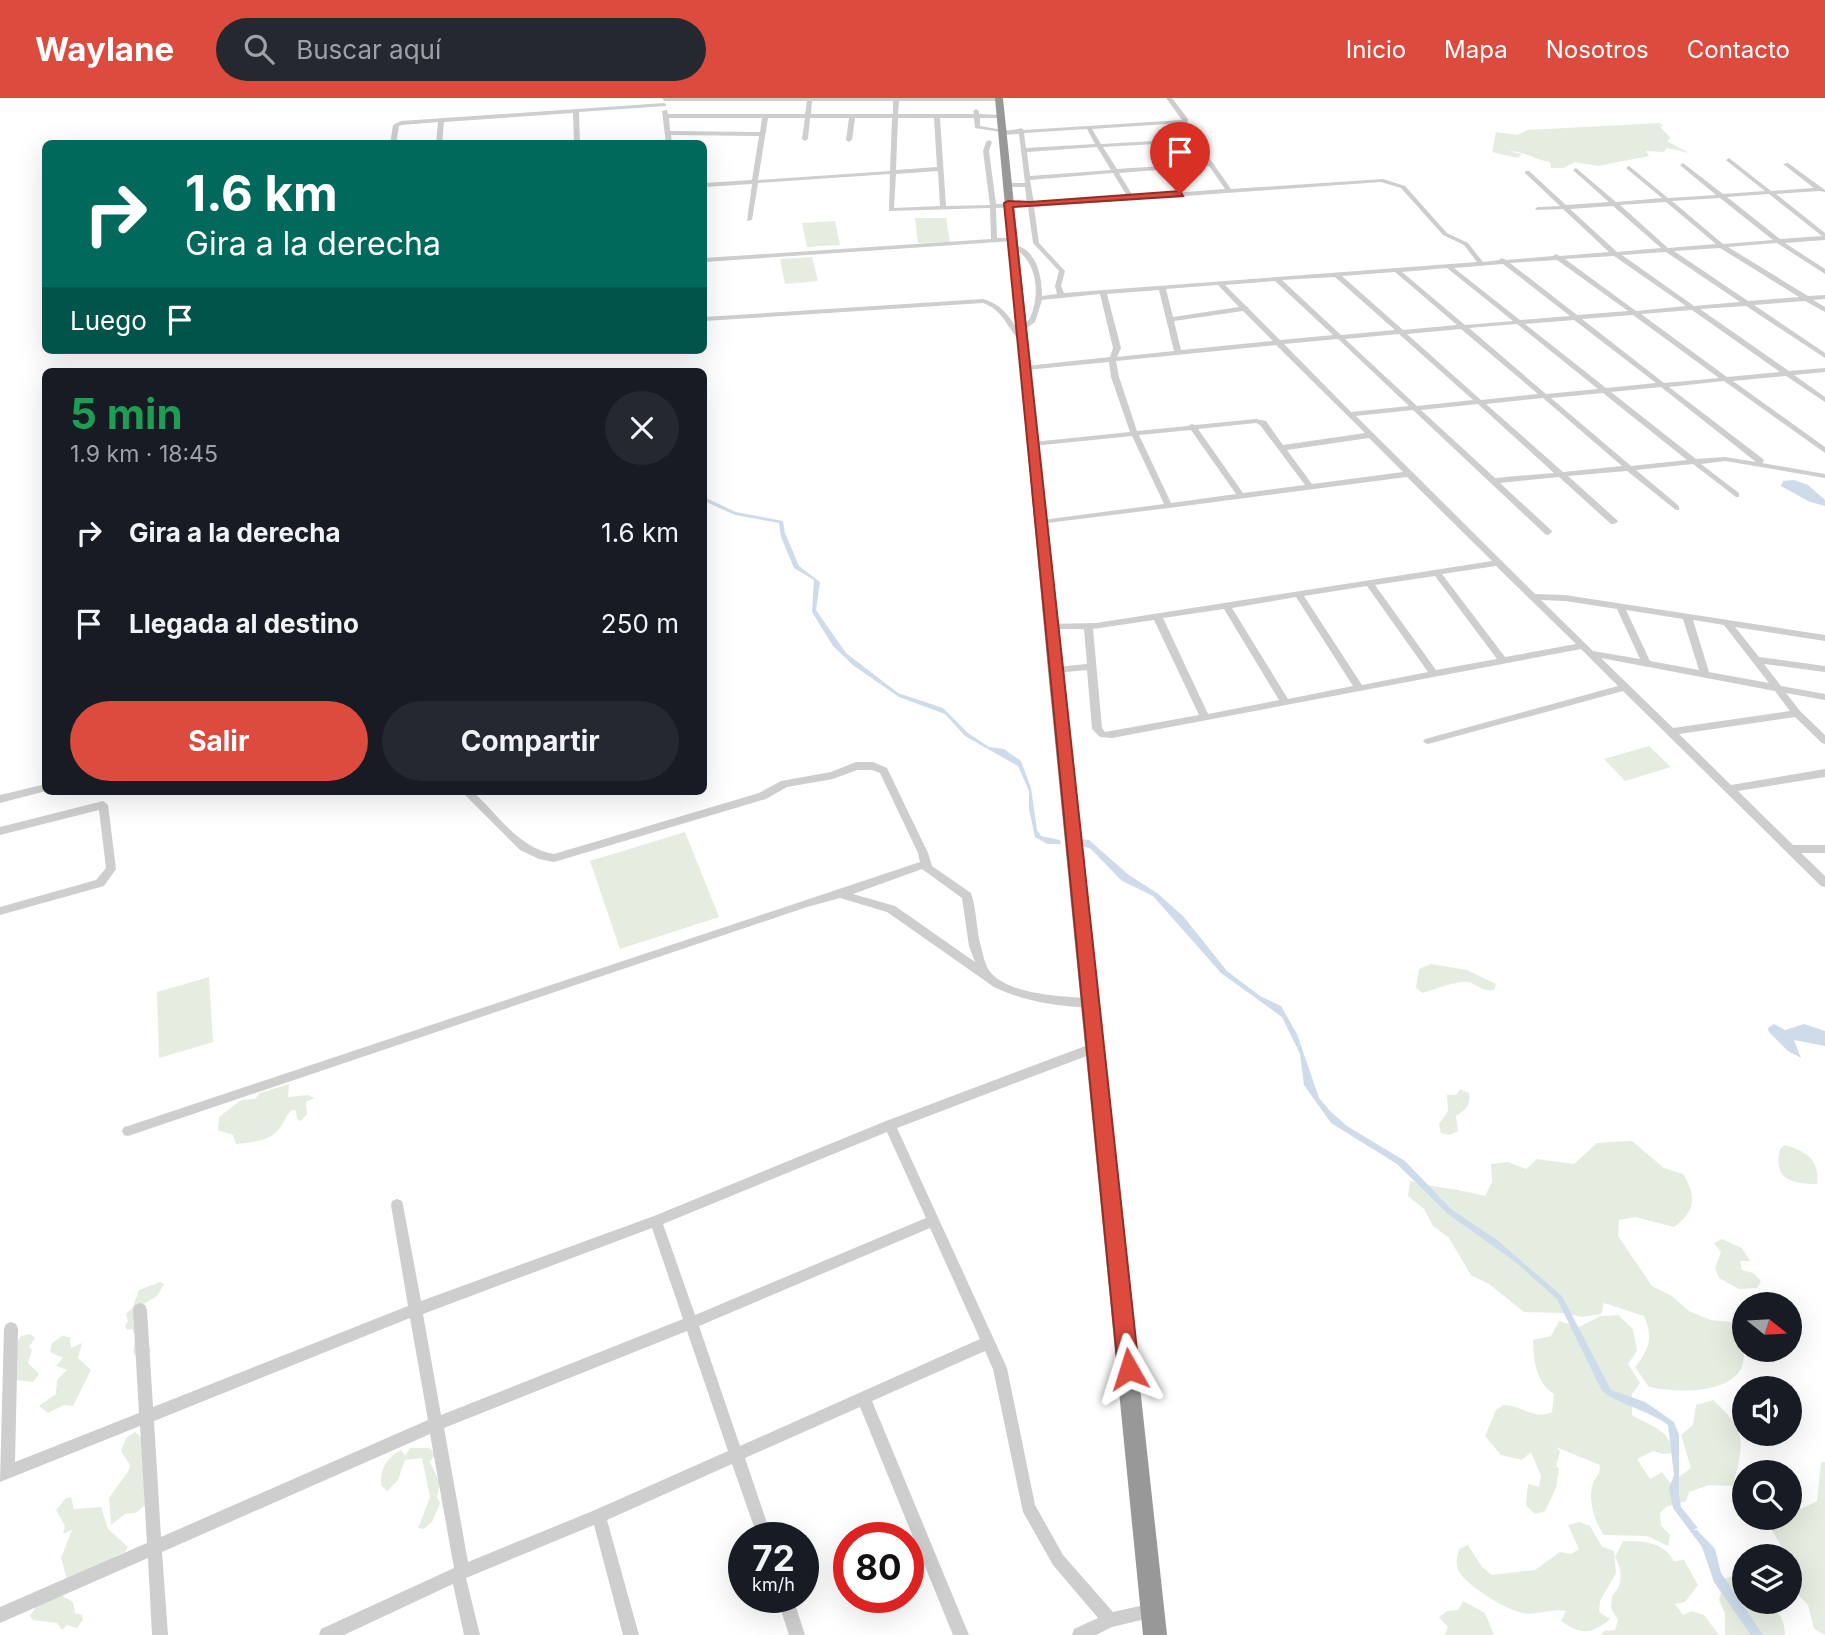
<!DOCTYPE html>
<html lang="es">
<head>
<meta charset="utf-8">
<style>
  body { margin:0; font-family:Inter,sans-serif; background:#242831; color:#f1f3f6; height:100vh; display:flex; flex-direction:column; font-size:26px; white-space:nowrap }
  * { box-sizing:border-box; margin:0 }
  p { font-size:23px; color:#9ea1a6 }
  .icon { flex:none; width:38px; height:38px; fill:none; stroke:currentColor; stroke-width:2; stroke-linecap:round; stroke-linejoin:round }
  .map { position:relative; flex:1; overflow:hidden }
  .sheet { position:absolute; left:42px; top:270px; width:665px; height:427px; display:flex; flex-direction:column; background:#171b24; border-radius:10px; box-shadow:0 7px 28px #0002 }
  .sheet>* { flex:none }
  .banner { position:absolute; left:42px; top:42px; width:665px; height:214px; border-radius:10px; box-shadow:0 7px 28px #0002; background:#00695c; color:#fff; overflow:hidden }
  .needle { width:46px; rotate:108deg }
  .controls { position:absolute; left:1732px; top:1194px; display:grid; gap:14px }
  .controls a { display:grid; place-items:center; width:70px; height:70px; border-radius:50%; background:#171b24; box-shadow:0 7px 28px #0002; font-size:35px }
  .speed { position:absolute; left:728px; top:1424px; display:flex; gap:14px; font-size:35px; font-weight:700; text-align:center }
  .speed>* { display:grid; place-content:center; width:91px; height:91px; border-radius:50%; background:#171b24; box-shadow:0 7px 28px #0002; line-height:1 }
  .speed small { font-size:18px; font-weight:400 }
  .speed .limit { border:10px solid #d22; background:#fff; color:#111 }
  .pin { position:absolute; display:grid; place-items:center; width:60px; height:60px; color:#fff; margin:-72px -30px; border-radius:50% 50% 50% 0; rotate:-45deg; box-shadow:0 0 7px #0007 }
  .pin .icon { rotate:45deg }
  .me { position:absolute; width:77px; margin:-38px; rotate:354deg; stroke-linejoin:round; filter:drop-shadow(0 0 5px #0008) }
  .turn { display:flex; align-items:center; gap:24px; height:147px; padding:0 28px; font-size:32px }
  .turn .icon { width:91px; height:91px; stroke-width:2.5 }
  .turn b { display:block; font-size:49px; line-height:60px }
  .then { display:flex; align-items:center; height:66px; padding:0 28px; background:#0003; gap:14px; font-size:26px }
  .round { display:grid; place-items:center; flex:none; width:74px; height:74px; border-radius:37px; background:#242831 }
  .head { display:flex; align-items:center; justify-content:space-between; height:119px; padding:0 28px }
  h1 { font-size:42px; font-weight:700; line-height:52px; color:#1e9e55 }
  .button { display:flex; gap:14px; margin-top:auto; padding:14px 28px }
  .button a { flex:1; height:80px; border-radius:42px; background:#dd4a3e; color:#fff; font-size:28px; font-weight:700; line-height:80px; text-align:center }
  .button a+a { background:#242831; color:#f1f3f6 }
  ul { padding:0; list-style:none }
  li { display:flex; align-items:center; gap:21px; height:91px; padding:0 28px }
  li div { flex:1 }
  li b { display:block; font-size:26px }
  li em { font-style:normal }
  header { display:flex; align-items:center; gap:42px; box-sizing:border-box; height:98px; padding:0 35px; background:#dd4a3e; color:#fff }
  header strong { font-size:33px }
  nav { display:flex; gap:38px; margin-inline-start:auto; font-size:24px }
  .search { width:490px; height:63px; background:#242831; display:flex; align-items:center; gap:18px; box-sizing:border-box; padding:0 24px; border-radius:38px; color:#9ea1a6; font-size:26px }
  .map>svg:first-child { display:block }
</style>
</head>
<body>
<header>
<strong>Waylane</strong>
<div class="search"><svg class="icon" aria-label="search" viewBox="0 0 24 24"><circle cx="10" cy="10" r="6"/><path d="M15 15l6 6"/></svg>Buscar aquí</div>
<nav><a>Inicio</a><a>Mapa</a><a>Nosotros</a><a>Contacto</a></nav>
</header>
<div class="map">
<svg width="1825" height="1537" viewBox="0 0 1825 1537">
  <rect width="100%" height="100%" fill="#fff"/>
  <g fill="#e5ede0">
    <path d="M1659 25 1664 27 1660 29 1671 40 1667 43 1689 55 1667 50 1664 54 1646 53 1649 58 1598 68 1575 64 1564 70H1551L1550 64C1535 62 1524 53 1509 53L1522 56 1518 60 1492 54 1496 34 1518 37 1527 32Z"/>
    <path d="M915 120H946L950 144 918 145Z"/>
    <path d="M835 123 840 147 807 149 802 125Z"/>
    <path d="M812 159 818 183 785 186 780 161Z"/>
    <path d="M1649 648 1671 669 1625 683 1604 661Z"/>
    <path d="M685 734 719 819 620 851 590 763Z"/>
    <path d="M1431 866 1467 872 1496 886 1494 892C1481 894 1478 886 1468 884 1460 882 1432 892 1423 895L1416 890 1419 871Z"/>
    <path d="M209 879 213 944 159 960 157 894Z"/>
    <path d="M289 986 288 999 308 997 314 1000 306 1004 307 1016 301 1023 297 1021 296 1012H292C285 1018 285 1024 279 1031 268 1044 252 1044 236 1046L233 1037 218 1032 219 1019 241 1002 255 1001 260 995Z"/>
    <path d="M1460 991 1469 995C1471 1008 1466 1011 1456 1018L1458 1033 1450 1037 1441 1035 1439 1026 1448 1013 1447 997H1456Z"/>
    <path d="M1632 1043 1664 1070 1683 1076C1696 1098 1697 1112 1674 1129L1635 1119 1619 1122 1618 1138 1652 1188 1672 1198 1689 1213 1711 1222 1731 1224C1775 1291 1696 1299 1649 1289L1635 1269C1650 1250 1653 1240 1644 1218L1604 1205 1601 1216 1582 1219 1563 1215 1524 1214 1489 1186 1471 1177 1449 1140 1433 1128 1424 1111 1408 1098 1410 1083C1437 1090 1460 1091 1485 1098L1492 1084 1491 1066 1508 1064 1526 1071 1537 1061 1574 1066 1597 1045Z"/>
    <path d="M1785 1047C1806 1053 1820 1062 1817 1086 1790 1086 1773 1081 1780 1051Z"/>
    <path d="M1722 1141 1742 1150 1750 1163H1740L1742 1172 1753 1175 1761 1183 1757 1190 1739 1191 1719 1180 1715 1170 1721 1154 1714 1145Z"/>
    <path d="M160 1184 164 1186 157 1198 142 1207 146 1243 151 1253 148 1258 136 1259 133 1253 136 1239 132 1231 127 1232 125 1228 128 1223 126 1216 133 1209 139 1192Z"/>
    <path d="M1618 1217 1633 1231 1637 1253 1628 1266 1640 1285 1632 1296V1317C1650 1328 1670 1331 1673 1355L1663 1356 1653 1353 1637 1361 1650 1381 1662 1374 1670 1385 1691 1370 1681 1337 1693 1327 1696 1307 1713 1302C1748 1334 1744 1343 1733 1388L1709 1387 1689 1394 1686 1403 1666 1409 1660 1415 1661 1427 1670 1437 1668 1448 1647 1438 1604 1437C1593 1422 1584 1390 1599 1376L1600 1367 1556 1349 1560 1353 1556 1368 1559 1370 1556 1390 1545 1413 1535 1416 1526 1407 1528 1386 1539 1389 1541 1378 1531 1354 1522 1362 1501 1357 1485 1338 1496 1312 1503 1307C1522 1307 1534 1323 1552 1314L1554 1296C1535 1283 1534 1263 1533 1242L1551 1238 1559 1223 1579 1229 1601 1218Z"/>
    <path d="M30 1236 35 1240 29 1249 32 1252 28 1265 39 1276 33 1284 16 1282 14 1249 21 1238Z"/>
    <path d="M62 1238 70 1239 71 1250 82 1245 78 1260 91 1272 73 1308 64 1307 48 1315 39 1308 56 1296 57 1282 67 1272 56 1268 63 1260 50 1254 52 1245Z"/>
    <path d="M135 1334 141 1339 145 1407 135 1415 125 1416 111 1427 109 1400 129 1372 130 1367 121 1353 126 1340Z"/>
    <path d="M410 1350H429L436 1355 430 1364 440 1385 437 1399 440 1405 432 1424 424 1431 418 1430 430 1399 422 1360 405 1362 398 1382 387 1393 381 1387C380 1371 387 1359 401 1352L405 1358Z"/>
    <path d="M1821 1364H1825V1537L1814 1531 1808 1507 1790 1488V1458H1777L1782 1449 1768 1426 1758 1419H1790V1402L1801 1411 1817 1403Z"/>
    <path d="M71 1399 74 1411 101 1409 108 1431 128 1449 125 1454 114 1459 108 1470 69 1488 61 1460 72 1432 63 1436 65 1428 56 1412 66 1400Z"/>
    <path d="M1579 1424 1590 1428 1602 1449 1614 1453 1616 1475 1600 1503 1599 1514 1610 1521C1590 1537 1582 1537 1561 1523L1566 1513C1551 1510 1538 1518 1523 1515 1508 1513 1465 1487 1459 1473 1455 1466 1457 1459 1459 1451L1468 1447 1482 1469 1492 1477 1535 1472 1560 1454 1571 1456 1579 1451 1568 1427Z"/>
    <path d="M1623 1443C1645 1443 1663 1444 1674 1463L1684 1462 1698 1487 1685 1504 1675 1506 1683 1517 1692 1513 1704 1517 1719 1537H1601L1604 1533 1615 1532 1618 1522 1611 1510 1612 1498C1623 1488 1623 1472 1615 1459Z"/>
    <path d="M1734 1477 1745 1482V1503C1768 1503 1784 1511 1785 1537H1725V1515L1719 1502 1725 1481Z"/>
    <path d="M61 1497 73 1504 75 1515 82 1517 83 1522 77 1530 67 1527 62 1532 57 1525 33 1522 30 1518 38 1505Z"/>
    <path d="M1463 1503 1485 1515 1494 1537H1445L1448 1529 1439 1519 1447 1513 1458 1512Z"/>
  </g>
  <g fill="#cedbeb">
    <path d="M1794 382 1808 387 1825 402V408L1810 404 1781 388 1783 383Z"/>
    <path d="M704 399 736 414 783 423 785 435 799 468 820 484 816 512 846 555 898 595 943 610 968 635 989 649 1004 651 1021 663 1031 690 1037 732 1041 738 1060 742 1061 746H1047L1035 739 1029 711V693L1018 668 965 638 945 616 899 599 854 568 833 548 812 514 814 482 794 470 781 439 779 425 735 417 704 403Z"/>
    <path d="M1078 741 1089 742 1129 777 1157 795 1183 818 1227 873 1260 898 1281 908 1297 936 1319 1000 1331 1014 1347 1028 1405 1063 1451 1111 1497 1142 1562 1198 1611 1292 1645 1304 1674 1324 1679 1337V1397L1681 1409 1698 1430 1693 1432H1697L1715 1451 1721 1475 1763 1537H1751L1714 1484 1702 1449 1673 1410 1669 1391 1674 1377 1668 1327C1648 1312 1622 1308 1602 1293L1557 1201 1514 1163 1448 1116 1397 1066 1331 1025 1304 987 1300 956 1282 919 1221 875 1153 798 1122 783 1091 751 1079 747Z"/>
    <path d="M1774 926 1785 932 1804 926 1825 933V948L1794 942 1801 960 1788 953 1769 934 1768 930Z"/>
  </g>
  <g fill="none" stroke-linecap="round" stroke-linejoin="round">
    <g fill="#cecece" fill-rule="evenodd">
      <path d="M662 0H1001L999 3H899L898 16H974L973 13 976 11 979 13V16L1003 17 1004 18 1001 20H980V28C994 30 1009 35 1021 30L1024 32 1182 22 1166 0H1172L1188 21 1187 28 1231 91 1383 81 1405 88 1447 135 1468 145 1483 164 1499 162 1502 160 1506 162 1553 158 1556 156 1560 158 1609 154 1563 111 1536 112 1535 111 1538 109 1560 108 1525 75V73H1529L1566 107 1609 104 1574 73 1573 72 1576 70 1616 104 1662 100 1627 71V69L1629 68 1668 100 1716 97 1681 68 1680 67 1683 65 1723 96 1765 93 1727 63 1726 62 1729 60 1771 93 1814 90 1783 66 1788 65 1825 92V94L1819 93 1776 96 1825 135V142L1785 145 1825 171V176L1777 145 1728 149 1808 198 1825 197V201L1813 202 1825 209V214L1805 203 1754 207 1825 255V260L1746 208 1700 211 1789 273 1825 270V274L1794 277 1825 299V304L1786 278 1733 283 1825 349V355L1724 283 1669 289 1763 361 1764 363 1762 365 1825 376V380L1725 363 1701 366 1739 395V399H1736L1693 366 1636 372 1679 408V412H1676L1627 373 1568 378 1617 422 1618 424 1614 426H1611L1559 379 1500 385 1551 432 1552 434 1548 437 1545 436 1413 312 1356 318 1535 496 1565 497 1825 537V543L1735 529 1759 559 1825 568V574L1764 566 1781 588 1825 596V602L1786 595 1800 613 1825 637V646L1822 645 1795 619 1679 636 1731 687 1825 671V679L1738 693 1793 747H1825V755H1801L1825 778V789L1821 788 1623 593 1428 646 1425 645 1423 643 1425 641 1618 588 1581 551 1112 640 1100 639 1092 631 1087 572 1055 575 1050 572 1055 569 1087 566 1084 531H1051L1047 528 1048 526 1096 525 1492 463 1407 379 1169 410 1039 426 1038 424 1042 422 1164 406 1132 338 1033 348 1029 346 1033 344 1130 334 1111 279 1109 264 1026 272 1022 270 1026 268 1110 259 1113 250 1100 196 1042 202 1035 224 1023 233 1018 232C1022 228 1027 225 1030 220 1041 196 1037 161 1012 149V147C1036 149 1042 177 1042 198L1057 196 1055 188 1059 173 1033 145 1028 109 996 110 997 140H1015L1016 141 1013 143 704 164V160L991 141 990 110 889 113 890 76 758 85 752 122 747 123 752 86 704 89V85L752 82 759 38 671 37 672 46H666L662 13 667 12 668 16H805L807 3H664ZM812 3H893V16H811ZM669 20H762L760 34 670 33ZM768 20H805L802 41 805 43 808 41 810 20H849L846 42 849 44 852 42 855 20H892L890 73 758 82ZM898 20H934L937 69 896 72ZM940 20H974L975 30 1001 34 1003 37 1019 36 1025 85H1007L1004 87 1007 89H1025L1027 105 996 106 989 53 992 44 989 42 986 44 983 53 990 107 946 108ZM1182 25 1181 28 1190 41 1101 46 1092 31ZM1087 31 1095 46 1026 50 1024 35ZM1192 44 1206 65 1117 71 1103 49ZM1097 49 1111 72 1030 78 1027 54ZM1209 68 1225 91 1133 98 1119 75ZM938 73 940 108 894 110 896 76ZM1113 75 1127 98 1034 105 1030 82ZM1381 84 1401 90 1443 137 1464 147 1477 164 1064 195 1061 188 1065 173 1039 145 1034 109ZM1769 96 1822 138 1780 141 1727 99ZM1720 100 1773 142 1723 146 1672 103ZM1666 104 1716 146 1668 150 1620 107ZM1613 108 1661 150 1617 154 1570 111ZM1720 150 1725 153 1799 199 1748 203 1674 153ZM1666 154 1740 204 1694 208 1622 157ZM1614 158 1686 208 1636 213 1565 161ZM1557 162 1628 213 1577 217 1510 165ZM1503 166 1570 218 1520 222 1454 170ZM1447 170 1513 223 1465 227 1402 174ZM1395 174 1457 227 1403 232 1342 178ZM1335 179 1395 232 1341 237 1282 182ZM1275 183 1333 237 1280 242 1249 211 1248 209 1246 208 1225 187ZM1218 187 1239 209 1173 219 1166 191ZM1159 192 1174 253 1117 259 1121 250 1107 196ZM1692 212 1780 274 1727 279 1641 216ZM1243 213 1273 243 1181 252 1174 223ZM1633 217 1719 280 1664 285 1582 221ZM1574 222 1656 285 1606 290 1525 226ZM1517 226 1598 291 1546 296 1469 230ZM1461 231 1538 296 1481 302 1407 236ZM1399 236 1473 302 1417 308 1345 241ZM1338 241 1409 308 1351 314 1284 246ZM1276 247 1365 335 1283 347 1266 323 1256 321 1195 327 1192 326 1188 328 1137 333 1119 279 1116 263ZM1661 289 1756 364 1725 359 1696 361 1611 294ZM1603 295 1687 362 1631 368 1551 300ZM1543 300 1622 368 1563 374 1486 306ZM1478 306 1554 375 1495 380 1421 312ZM1256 325 1260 327 1305 387 1243 395 1198 331ZM1191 332 1236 396 1171 405 1139 337ZM1369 340 1403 374 1312 386 1287 352ZM1496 468 1576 546 1505 559 1442 476ZM1435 478 1497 561 1436 572 1375 487ZM1367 488 1428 574 1362 587 1304 498ZM1296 499 1353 588 1288 601 1232 510ZM1541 502 1565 503 1617 511 1640 561 1593 553ZM1224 511 1279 602 1208 616 1163 520ZM1626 512 1683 521 1699 572 1650 563ZM1154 522 1199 617 1105 634 1102 630 1093 531ZM1693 522 1724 527 1769 585 1709 574ZM1601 560 1775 593 1790 613 1673 630Z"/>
      <path d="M664 5 666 6V8L579 14 580 46H574L573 15 444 24 442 46H436L438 24 402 27 399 28 396 46H390L393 27 401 23Z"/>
      <path d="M983 201C1007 208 1012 225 1026 243L1024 244H1020C1008 230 1002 211 983 205L704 223V219Z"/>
      <path d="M856 664H873L887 670 928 755 932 768 971 795C977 812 976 832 981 849 983 857 986 870 991 875 1011 897 1063 899 1091 900L1095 902 1097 905 1095 908 1091 910C1056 908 1026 904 994 889L887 814 840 800 807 809 128 1038 124 1037 122 1033 124 1029 128 1028 920 764 918 755 880 675 872 672H857L833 681 787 689 766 701 554 764 539 761 520 752 461 693H472C498 716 518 750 554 756L759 695 781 683 831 674ZM922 771 962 800 969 848 975 864 895 808 853 796Z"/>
      <path d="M46 686V693L0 705V697Z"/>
      <path d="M103 703 108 707 116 771 104 788 0 817V809L96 782 106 770 99 712 0 737V729Z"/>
      <path d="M1096 944 1100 945 1102 949 1100 953 897 1030 1007 1270 1035 1407 1063 1457 1113 1514 1153 1505 1158 1508 1161 1513 1158 1518 1112 1529 1096 1537H1072L1074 1531 1098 1520 1053 1467 1023 1414 993 1271 985 1253 872 1303 969 1537H953L860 1309 745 1360 772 1440H758L732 1366 607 1422 639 1537H623L594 1427 466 1480 480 1537H464L453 1486 344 1537H319L321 1531 454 1470 430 1336 162 1454 168 1537H152L148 1460 0 1525V1509L147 1445 140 1328 0 1384 4 1231 6 1226 11 1224 16 1226 18 1231 15 1364 139 1315 133 1212 135 1207 140 1205 145 1207 147 1212 153 1309 408 1208 391 1107 392 1103 397 1101 402 1103 403 1107 421 1203 654 1118 886 1023ZM887 1034 926 1120 695 1217 663 1126ZM652 1130 683 1221 441 1317 423 1216ZM930 1130 980 1241 740 1348 699 1228ZM410 1220 428 1322 161 1439 154 1323ZM687 1233 728 1353 595 1412 468 1464 444 1330Z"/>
      <path d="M777 1500H793L805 1537H789Z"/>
    </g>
    <path fill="#989898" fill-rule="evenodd" d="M995 0H1003L1062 572 1167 1537H1143L1048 572Z"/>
  </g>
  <path fill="#dd4a3e" stroke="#903028" stroke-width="2" d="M1180 93 1183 98 1013 109 1139 1271 1136 1279 1129 1282 1122 1279 1118 1271 1004 105 1008 103 1030 104Z"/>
</svg>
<div class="controls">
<a><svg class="needle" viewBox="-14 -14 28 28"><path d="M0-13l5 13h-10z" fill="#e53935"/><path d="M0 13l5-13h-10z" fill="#9ea1a6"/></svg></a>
<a><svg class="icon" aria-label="sound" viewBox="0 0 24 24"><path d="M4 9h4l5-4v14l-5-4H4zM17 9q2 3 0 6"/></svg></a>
<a><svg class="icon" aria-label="search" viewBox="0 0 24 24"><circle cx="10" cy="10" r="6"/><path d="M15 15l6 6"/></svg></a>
<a><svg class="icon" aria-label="layers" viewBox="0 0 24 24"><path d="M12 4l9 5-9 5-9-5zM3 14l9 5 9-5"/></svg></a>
</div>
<div class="speed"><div>72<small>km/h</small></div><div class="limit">80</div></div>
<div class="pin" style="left:1180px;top:96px;background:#d93025"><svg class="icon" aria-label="arrive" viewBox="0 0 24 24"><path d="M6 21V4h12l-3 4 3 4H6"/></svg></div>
<svg class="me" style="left:1129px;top:1271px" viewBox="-20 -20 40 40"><path d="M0-17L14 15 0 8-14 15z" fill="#dd4a3e" stroke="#fff" stroke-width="4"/></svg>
<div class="banner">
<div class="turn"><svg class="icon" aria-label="right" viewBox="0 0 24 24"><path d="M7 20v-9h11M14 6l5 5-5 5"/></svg><div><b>1.6 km</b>Gira a la derecha</div></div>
<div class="then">Luego<svg class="icon" aria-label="arrive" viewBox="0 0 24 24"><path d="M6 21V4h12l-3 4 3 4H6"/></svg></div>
</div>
<section class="sheet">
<div class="head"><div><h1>5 min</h1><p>1.9 km · 18:45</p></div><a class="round"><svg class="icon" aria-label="close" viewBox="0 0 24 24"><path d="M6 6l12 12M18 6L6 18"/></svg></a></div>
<ul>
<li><svg class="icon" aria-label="right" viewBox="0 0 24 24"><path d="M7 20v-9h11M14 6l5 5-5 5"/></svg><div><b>Gira a la derecha</b></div><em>1.6 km</em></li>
<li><svg class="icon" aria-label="arrive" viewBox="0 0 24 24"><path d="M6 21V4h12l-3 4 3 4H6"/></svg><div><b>Llegada al destino</b></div><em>250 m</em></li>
</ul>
<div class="button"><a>Salir</a><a>Compartir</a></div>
</section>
</div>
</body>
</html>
